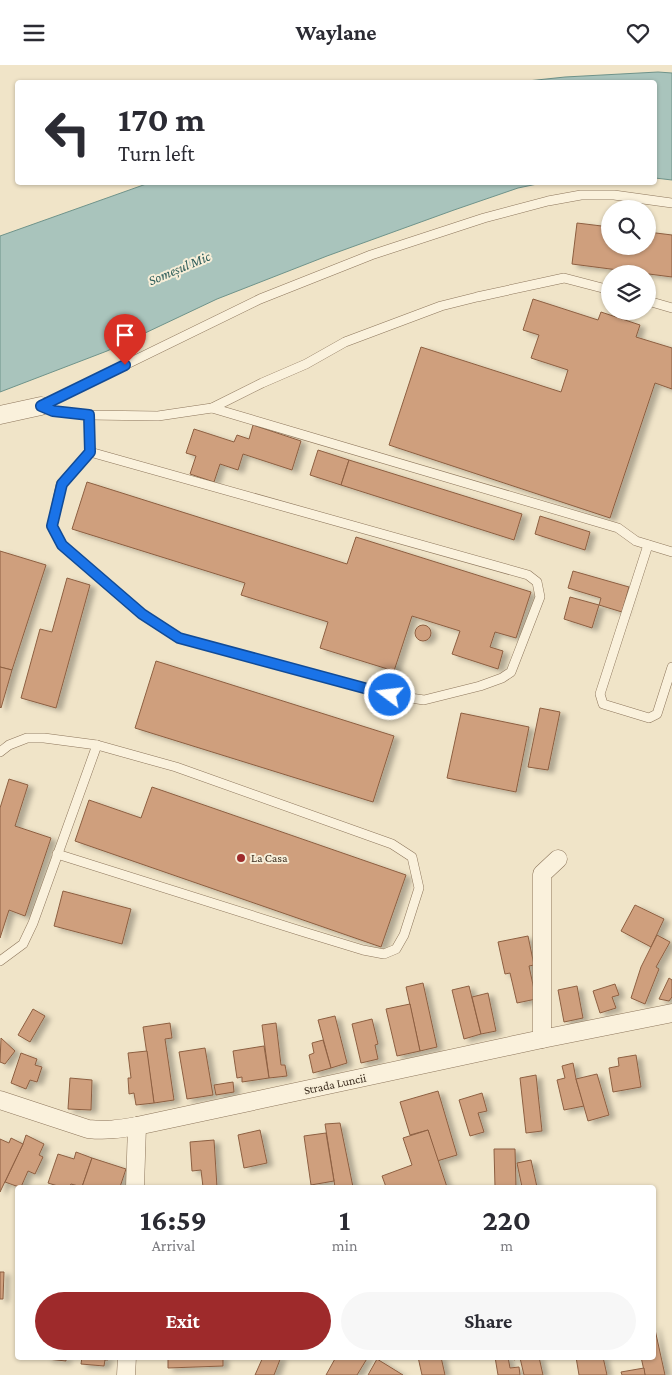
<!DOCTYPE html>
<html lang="en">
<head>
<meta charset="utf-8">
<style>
  body { margin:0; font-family:"Crimson Pro",serif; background:#f7f7f7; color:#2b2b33; height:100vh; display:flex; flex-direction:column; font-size:19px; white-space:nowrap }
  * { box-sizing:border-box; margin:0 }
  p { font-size:16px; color:#7c7c81 }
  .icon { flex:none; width:28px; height:28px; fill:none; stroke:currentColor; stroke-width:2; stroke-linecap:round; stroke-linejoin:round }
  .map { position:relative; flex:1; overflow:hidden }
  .sheet { position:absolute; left:15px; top:1120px; width:641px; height:175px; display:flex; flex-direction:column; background:#fff; border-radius:5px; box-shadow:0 1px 4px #0004 }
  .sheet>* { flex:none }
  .hud { position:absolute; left:15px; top:15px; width:642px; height:105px; border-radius:5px; box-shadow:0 1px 4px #0004; background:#fff; color:#2b2b33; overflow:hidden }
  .tools { position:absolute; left:601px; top:135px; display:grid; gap:10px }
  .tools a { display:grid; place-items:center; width:55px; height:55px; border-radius:50%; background:#fff; box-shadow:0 1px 4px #0004; font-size:25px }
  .pin { position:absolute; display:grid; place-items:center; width:42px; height:42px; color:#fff; margin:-51px -21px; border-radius:50% 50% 50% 0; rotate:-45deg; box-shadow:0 0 5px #0007 }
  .pin .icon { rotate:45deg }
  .me { position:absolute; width:55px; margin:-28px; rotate:285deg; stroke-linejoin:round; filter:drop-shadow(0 0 4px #0008) }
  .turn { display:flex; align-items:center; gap:18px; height:105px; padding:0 20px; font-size:22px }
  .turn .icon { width:65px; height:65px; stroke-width:2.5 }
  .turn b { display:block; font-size:35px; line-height:42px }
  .eta { display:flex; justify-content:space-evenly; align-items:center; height:85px; text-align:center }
  .eta b { font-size:30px; font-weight:700; line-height:35px }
  .cta { display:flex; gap:10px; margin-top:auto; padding:10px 20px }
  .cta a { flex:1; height:58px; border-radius:30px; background:#9e2a2b; color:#fff; font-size:20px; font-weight:700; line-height:58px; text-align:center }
  .cta a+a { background:#f7f7f7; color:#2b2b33 }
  header { display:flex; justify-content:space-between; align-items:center; height:65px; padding:0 20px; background:#fff; font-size:22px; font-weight:700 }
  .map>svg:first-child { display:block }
</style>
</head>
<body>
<header><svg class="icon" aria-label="menu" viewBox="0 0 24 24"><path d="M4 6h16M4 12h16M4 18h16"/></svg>Waylane<svg class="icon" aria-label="heart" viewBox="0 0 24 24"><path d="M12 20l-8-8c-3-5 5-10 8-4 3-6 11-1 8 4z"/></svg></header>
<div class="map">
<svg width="672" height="1310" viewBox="0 0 672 1310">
  <defs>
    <filter id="shadow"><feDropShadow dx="5.5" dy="3" stdDeviation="2.5" flood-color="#0004"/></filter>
  </defs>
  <rect width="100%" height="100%" fill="#f0e4c8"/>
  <g fill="#a9c4bc" stroke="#6f938a">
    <path d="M658 7 672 8V115L655 113V18L518 17 565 12Z"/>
    <path d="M149 118H542L518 123 454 145 327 191 217 234 107 286 0 327V171Z"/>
  </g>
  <g fill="#cf9f7d" stroke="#8d5f41" filter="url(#shadow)">
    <path d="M577 158 610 162V181H648V167L672 170V212L572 199Z"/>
    <path d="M533 234 598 255 601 247 640 260 636 272 672 283V324L655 318 610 453 389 380 421 282 561 327 568 305 531 293 539 270 523 265Z"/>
    <path d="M253 360 301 376 292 405 243 389 238 405 220 399 214 417 190 409 196 391 186 388 194 364 234 377 237 370 249 374Z"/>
    <path d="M318 385 349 395 341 420 310 410Z"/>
    <path d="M349 395 522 449 514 475 341 420Z"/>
    <path d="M87 417 347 499 356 472 531 527 516 573 495 567 490 582 503 586 498 604 452 589 460 566 412 551 394 606 320 583 328 557 241 530 245 518 72 464Z"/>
    <path d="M540 451 590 467 585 485 535 469Z"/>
    <path d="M0 486 46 500 12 605 0 602Z"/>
    <path d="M573 506 629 522 622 547 599 540 601 533 568 523Z"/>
    <path d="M67 513 90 520 56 643 21 633 40 564 52 567Z"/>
    <path d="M570 532 599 540 592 563 564 554Z"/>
    <circle cx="423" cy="568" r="8"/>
    <path d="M156 596 394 671 373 737 135 663Z"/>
    <path d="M0 602 12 605 1 643 0 642Z"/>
    <path d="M540 643 560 647 548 705 528 702Z"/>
    <path d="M461 648 529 662 516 727 447 713Z"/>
    <path d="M9 714 28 720 15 761 51 773 25 851 9 845 0 873V743Z"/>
    <path d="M152 722 406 810 381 882 75 776 89 735 141 753Z"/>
    <path d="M63 826 131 844 122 879 54 861Z"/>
    <path d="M635 840 664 854 651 882 621 866Z"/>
    <path d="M657 870 670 877 656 902 659 904 645 939 631 933 641 902Z"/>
    <path d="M528 871 534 900 529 901 536 934 517 938 510 908 505 909 498 877Z"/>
    <path d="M669 913 672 915V932L669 936 659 934Z"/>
    <path d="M423 918 437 982 420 986 406 922Z"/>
    <path d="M615 919 619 930 612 932 616 943 600 948 593 926Z"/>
    <path d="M469 921 481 969 464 974 452 925Z"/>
    <path d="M577 921 583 953 564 957 558 925Z"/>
    <path d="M488 928 496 966 481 969 472 932Z"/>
    <path d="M410 939 420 986 397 991 386 944Z"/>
    <path d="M33 944 45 951 30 977 18 970Z"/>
    <path d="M335 951 347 998 331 1003 318 955Z"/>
    <path d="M372 954 378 979 375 980 378 994 361 998 352 959Z"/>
    <path d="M170 958 172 973 165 974 174 1035 154 1038 143 962Z"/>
    <path d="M276 958 281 1000H285L287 1011 269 1013 262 960Z"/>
    <path d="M1 973 15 986 5 999 0 997Z"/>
    <path d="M323 975 331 1003 313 1008 309 990 314 988 312 978Z"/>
    <path d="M264 981 269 1013 242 1017V1012L237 1013 233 986Z"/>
    <path d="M205 983 213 1030 187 1034 179 987Z"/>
    <path d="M147 986 154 1038 136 1040 134 1028 129 1029 128 1013H131L128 988Z"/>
    <path d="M21 988 37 994 35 1000 42 1002 37 1017 30 1015 26 1024 11 1018Z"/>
    <path d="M636 990 641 1022 613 1027 609 1003 619 1001 618 993Z"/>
    <path d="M573 998 576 1014 584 1041 564 1045 557 1015 565 1013 562 1001Z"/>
    <path d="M597 1009 609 1050 588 1056 576 1014Z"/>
    <path d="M536 1010 542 1066 526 1068 520 1013Z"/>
    <path d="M70 1013 92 1015 91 1045 68 1044Z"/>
    <path d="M233 1017 234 1027 216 1030 214 1020Z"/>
    <path d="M438 1026 457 1090 437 1096 428 1065 410 1070 400 1037Z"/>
    <path d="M482 1028 487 1046 478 1048 484 1067 470 1071 459 1035Z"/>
    <path d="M340 1058 353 1122H335L325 1059Z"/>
    <path d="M260 1065 267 1098 244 1103 238 1070Z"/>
    <path d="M428 1065 447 1122H386L382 1111 412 1100 403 1073Z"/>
    <path d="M326 1068 334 1116 311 1120 304 1071Z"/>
    <path d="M26 1070 44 1079 39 1090 43 1092 35 1109 28 1106 21 1122H19L5 1117 23 1079Z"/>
    <path d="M11 1073 23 1079 0 1127V1074L9 1078Z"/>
    <path d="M214 1075 217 1122H203L201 1105 192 1106 190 1077Z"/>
    <path d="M494 1084H515L516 1122H495Z"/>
    <path d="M76 1087 92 1093 82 1122 71 1119 69 1122H61L48 1118 58 1089 74 1094Z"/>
    <path d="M92 1093 126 1104 120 1122H82Z"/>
    <path d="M531 1095 537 1122H522L517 1098Z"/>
    <path d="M0 1207H4L3 1234H0Z"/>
    <path d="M654 1260 665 1310H645L641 1292H654Z"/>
    <path d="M47 1292H66V1296L47 1294Z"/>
    <path d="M82 1292H108V1295H105L104 1301 81 1299Z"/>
    <path d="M168 1292H223V1301L168 1303Z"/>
    <path d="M263 1292H281L274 1310H255Z"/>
    <path d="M336 1292H368L357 1310H326Z"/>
    <path d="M418 1292H441L445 1310H422Z"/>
    <path d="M495 1292H508L510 1303 519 1302 520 1310H498Z"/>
    <path d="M514 1292H539L543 1310H524L520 1293 514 1295Z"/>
    <path d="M576 1292H603L607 1310H579Z"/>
    <path d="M377 1294 403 1310H368Z"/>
    <path d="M644 1303 645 1310H622L621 1307Z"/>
  </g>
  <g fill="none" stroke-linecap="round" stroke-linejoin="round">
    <defs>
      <g id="service">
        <path d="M648 236 672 243"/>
        <path d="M41 341 260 234 371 190 484 153 548 136 581 130H614L672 138"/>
        <path d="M41 341 53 346 89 350 158 351 212 343 262 318 306 299 345 277 441 241 477 232 564 213 610 225"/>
        <path d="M212 343 618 463 636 476 672 487"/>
        <path d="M89 350 90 387 61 419 52 461 62 480 142 549 179 573 390 630 424 635 480 621 502 613 511 607 540 532 537 517 528 510 90 387"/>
        <path d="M648 480 600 629 603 639 649 653 657 649 672 602"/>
        <path d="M0 687 9 680 27 673H44L97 680 176 702 392 779 412 792 419 823 404 870 396 884 384 889 363 885 304 867 57 789"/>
        <path d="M0 896 23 879 33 858 97 680"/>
      </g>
      <g id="minor">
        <path d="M0 350 41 341"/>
        <path d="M542 974V809L558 794"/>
        <path d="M0 1035 88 1064C106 1066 119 1064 137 1061L542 974 672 948"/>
        <path d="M135 1122 137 1061"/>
        <path d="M126 1310 127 1292"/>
      </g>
    </defs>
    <use href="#service" stroke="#8d765c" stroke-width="10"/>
    <use href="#minor" stroke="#8d765c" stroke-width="19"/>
    <use href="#service" stroke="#faf1dc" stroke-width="9"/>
    <use href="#minor" stroke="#faf1dc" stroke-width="18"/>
  </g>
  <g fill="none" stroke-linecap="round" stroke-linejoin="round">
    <defs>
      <path id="route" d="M125 300 41 341 53 346 89 350 90 387 62 419 52 461 62 480 142 549 179 573 390 630"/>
    </defs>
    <use href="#route" stroke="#114b97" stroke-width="12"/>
    <use href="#route" stroke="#1a73e8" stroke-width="9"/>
  </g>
  <circle fill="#9e2a2b" stroke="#f7eed8" stroke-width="2" cx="241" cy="793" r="5"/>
  <g text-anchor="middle" stroke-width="4" stroke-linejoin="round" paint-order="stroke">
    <g font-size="12" fill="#3d2e20" stroke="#f7eed8" text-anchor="start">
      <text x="251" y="797">La Casa</text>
    </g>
    <g font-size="12" fill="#3d2e20" stroke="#f7eed8">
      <text transform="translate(335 1019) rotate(-12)" y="4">Strada Luncii</text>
    </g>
    <g font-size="14" font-style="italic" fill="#2f5d5a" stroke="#f7eed8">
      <text transform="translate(179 203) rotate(-23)" y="5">Someșul Mic</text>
    </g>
  </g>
</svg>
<div class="tools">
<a><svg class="icon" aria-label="search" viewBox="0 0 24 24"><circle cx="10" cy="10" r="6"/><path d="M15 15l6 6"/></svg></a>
<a><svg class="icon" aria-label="layers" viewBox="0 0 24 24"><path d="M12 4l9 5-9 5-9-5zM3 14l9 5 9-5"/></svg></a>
</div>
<div class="pin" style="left:125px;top:300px;background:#d93025"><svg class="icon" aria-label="arrive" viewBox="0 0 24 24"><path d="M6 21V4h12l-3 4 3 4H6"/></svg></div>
<svg class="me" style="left:390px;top:630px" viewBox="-20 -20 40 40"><circle r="17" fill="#1a73e8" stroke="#fff" stroke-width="3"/><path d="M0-11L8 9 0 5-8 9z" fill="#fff"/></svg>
<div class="hud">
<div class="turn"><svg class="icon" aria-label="left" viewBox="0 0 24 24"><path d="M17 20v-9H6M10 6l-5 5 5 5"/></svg><div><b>170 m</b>Turn left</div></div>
</div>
<section class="sheet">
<div class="eta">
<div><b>16:59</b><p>Arrival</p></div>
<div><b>1</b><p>min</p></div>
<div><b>220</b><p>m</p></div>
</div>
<div class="cta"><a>Exit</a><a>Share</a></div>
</section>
</div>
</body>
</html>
